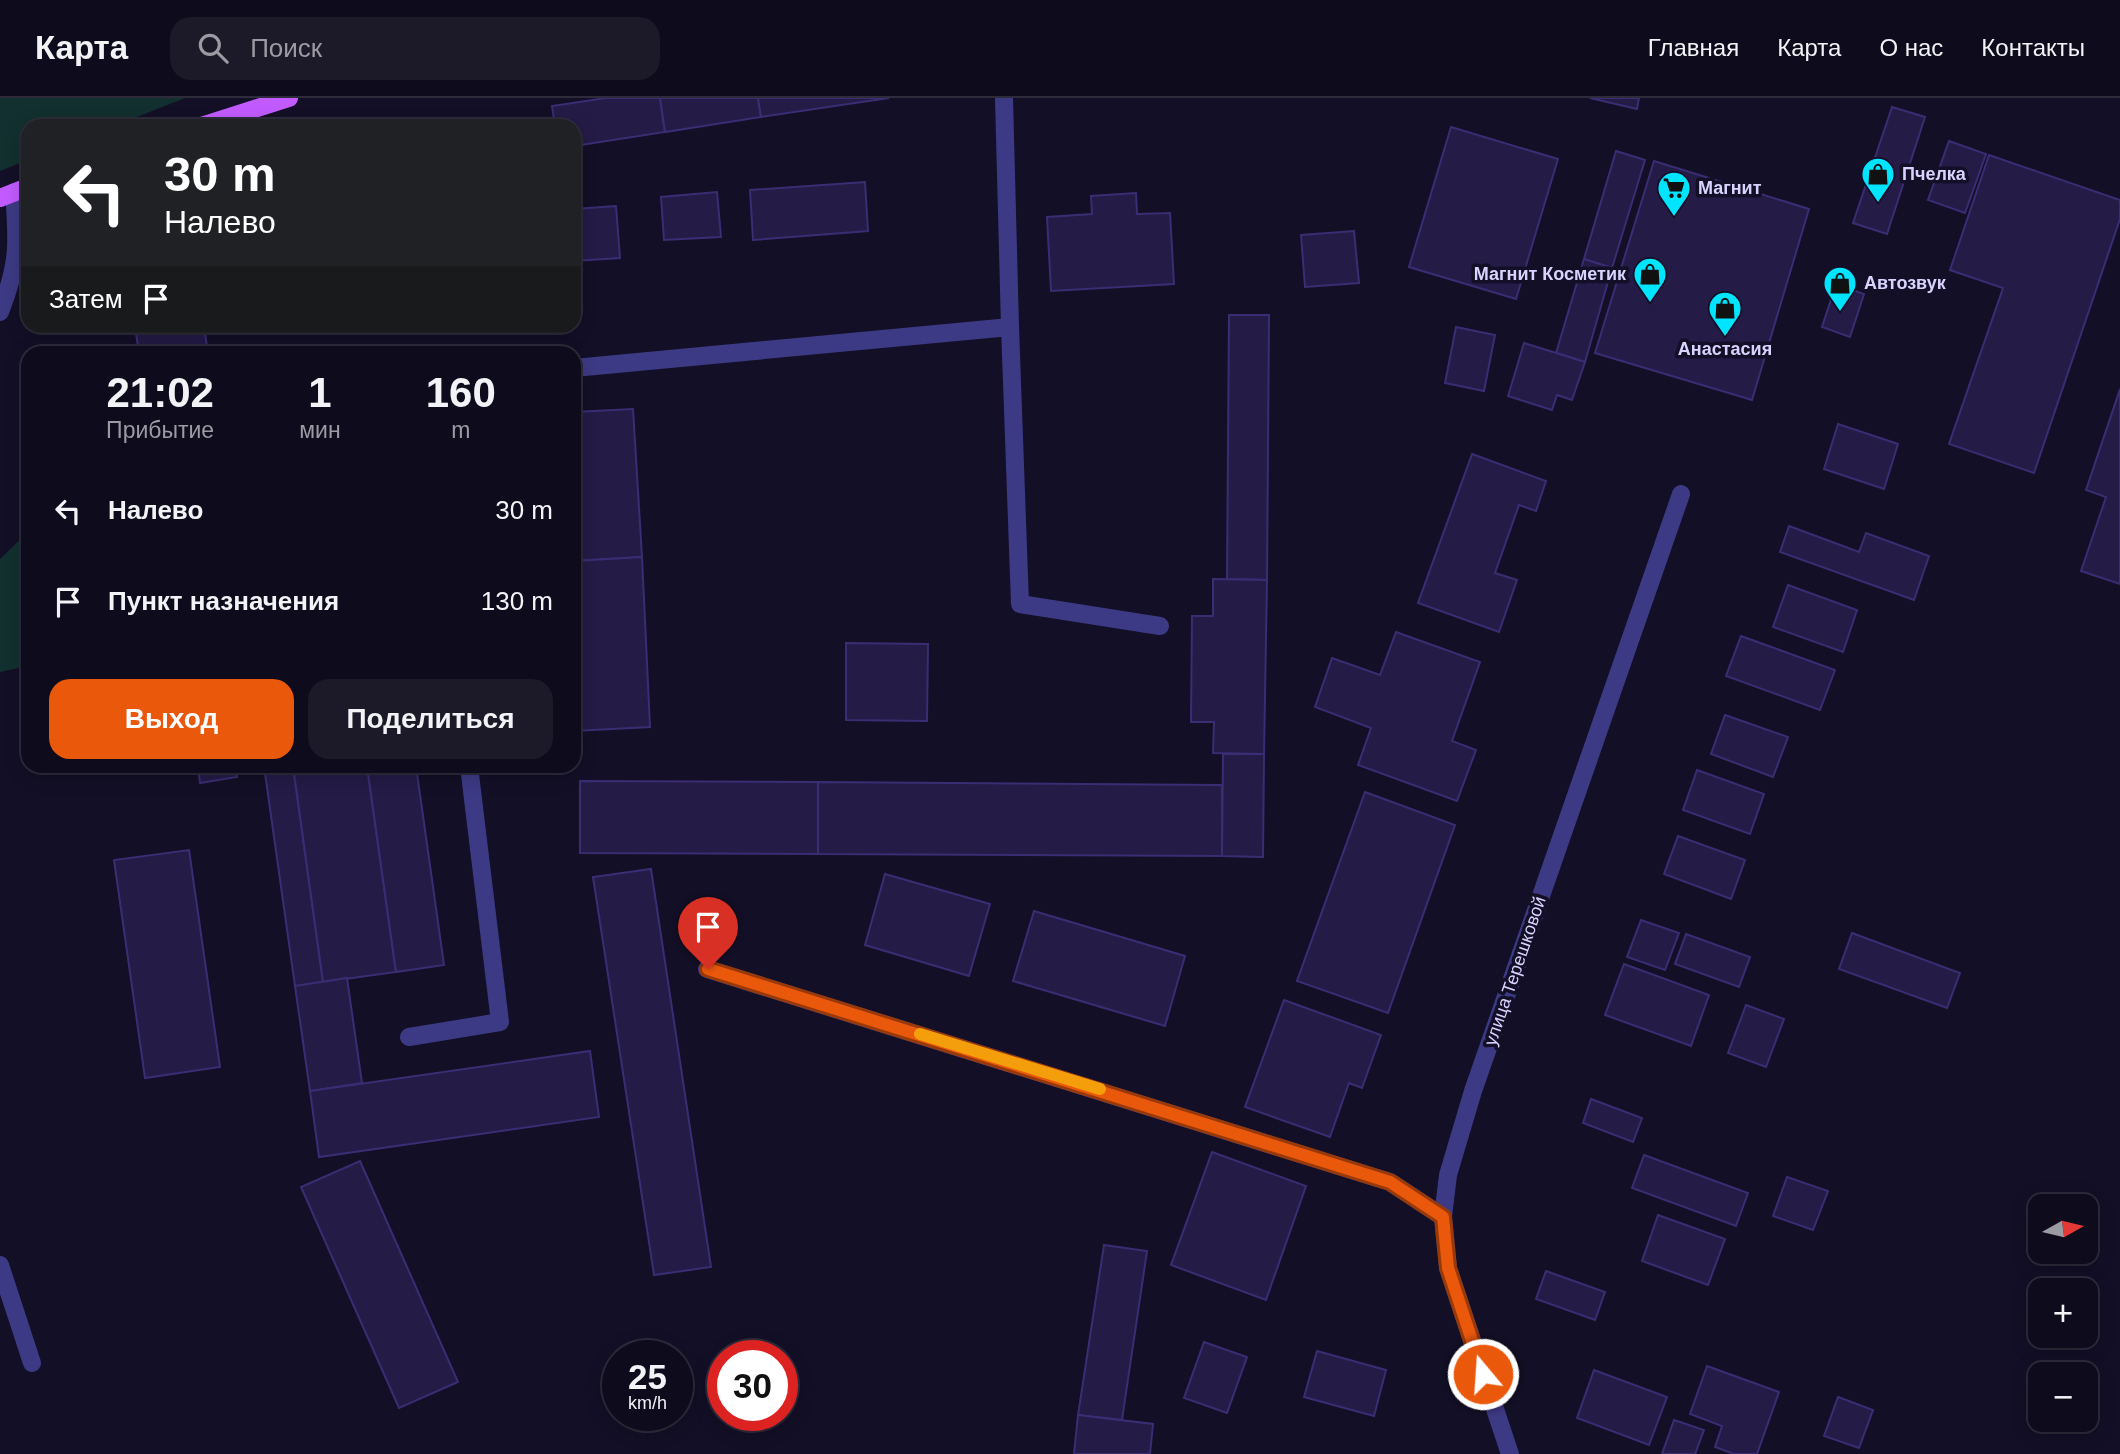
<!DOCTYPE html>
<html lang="ru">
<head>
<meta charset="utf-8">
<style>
  body { margin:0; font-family:Helvetica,sans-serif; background:#1c1929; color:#f1f3f6; height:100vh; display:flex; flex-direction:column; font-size:26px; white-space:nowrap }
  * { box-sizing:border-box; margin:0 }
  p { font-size:23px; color:#9b9ba3 }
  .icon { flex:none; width:38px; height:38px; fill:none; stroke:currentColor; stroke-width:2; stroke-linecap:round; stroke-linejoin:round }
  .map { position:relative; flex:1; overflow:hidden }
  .sheet { position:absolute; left:21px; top:248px; width:560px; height:427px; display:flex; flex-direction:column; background:#0e0b1c; border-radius:21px; box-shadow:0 4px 18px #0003,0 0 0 2px #2e2b3b }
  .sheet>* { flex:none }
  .hud { position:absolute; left:21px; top:21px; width:560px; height:214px; border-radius:21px; box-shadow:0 4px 18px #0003,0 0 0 2px #2e2b3b; background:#202124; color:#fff; overflow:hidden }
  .needle { width:46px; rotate:82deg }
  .controls { position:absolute; left:2028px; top:1096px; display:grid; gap:14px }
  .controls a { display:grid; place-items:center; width:70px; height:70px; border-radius:14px; background:#0e0b1c; box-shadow:0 4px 18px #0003,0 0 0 2px #2e2b3b; font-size:35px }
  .speed { position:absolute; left:602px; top:1242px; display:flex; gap:14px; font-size:35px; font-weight:700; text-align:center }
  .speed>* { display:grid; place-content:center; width:91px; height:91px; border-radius:50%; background:#0e0b1c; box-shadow:0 4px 18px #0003,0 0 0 2px #2e2b3b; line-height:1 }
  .speed small { font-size:18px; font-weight:400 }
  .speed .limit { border:10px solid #d22; background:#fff; color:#111 }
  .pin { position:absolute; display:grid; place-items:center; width:60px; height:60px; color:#fff; margin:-72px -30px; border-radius:50% 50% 50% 0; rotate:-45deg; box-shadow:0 0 7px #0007 }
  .pin .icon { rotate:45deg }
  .me { position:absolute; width:77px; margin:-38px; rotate:342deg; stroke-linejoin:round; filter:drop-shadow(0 0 5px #0008) }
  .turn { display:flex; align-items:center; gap:24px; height:147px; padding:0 28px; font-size:32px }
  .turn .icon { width:91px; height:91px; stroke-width:2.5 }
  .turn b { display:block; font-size:49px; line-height:60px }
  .then { display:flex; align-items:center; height:66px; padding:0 28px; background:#0003; gap:14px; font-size:26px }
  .eta { display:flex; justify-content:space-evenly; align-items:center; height:119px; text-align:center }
  .eta b { font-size:42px; font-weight:700; line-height:49px }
  .action { display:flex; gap:14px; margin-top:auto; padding:14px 28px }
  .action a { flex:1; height:80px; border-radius:21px; background:#ea580c; color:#fff; font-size:28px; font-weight:700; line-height:80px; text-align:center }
  .action a+a { background:#1c1929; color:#f1f3f6 }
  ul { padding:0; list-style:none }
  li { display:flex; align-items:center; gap:21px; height:91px; padding:0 28px }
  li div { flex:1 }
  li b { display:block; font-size:26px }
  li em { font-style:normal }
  header { display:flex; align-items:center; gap:42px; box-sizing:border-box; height:98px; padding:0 35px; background:#0e0b1c; border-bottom:2px solid #2e2b3b }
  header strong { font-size:33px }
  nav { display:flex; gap:38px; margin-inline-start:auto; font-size:24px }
  .search { width:490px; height:63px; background:#1c1929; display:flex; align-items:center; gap:18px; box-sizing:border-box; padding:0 24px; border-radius:21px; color:#9b9ba3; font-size:26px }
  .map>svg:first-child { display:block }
</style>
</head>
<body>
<header>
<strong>Карта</strong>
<div class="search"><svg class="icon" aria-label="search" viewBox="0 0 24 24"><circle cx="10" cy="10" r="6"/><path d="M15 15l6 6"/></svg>Поиск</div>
<nav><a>Главная</a><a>Карта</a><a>О нас</a><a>Контакты</a></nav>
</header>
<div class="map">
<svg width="2120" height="1356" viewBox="0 0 2120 1356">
  <rect width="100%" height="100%" fill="#130f26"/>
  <g fill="#12302f">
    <path d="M0 0H185L114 28H28V62L0 73Z"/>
    <path d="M28 434V568L0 574V461Z"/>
  </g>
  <g fill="#241b47" stroke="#3b2d73" stroke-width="2">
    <path d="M606 0H660L665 34 574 48V28H555L552 8Z"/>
    <path d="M660 0H758L761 19 665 34Z"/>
    <path d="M758 0H889L761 19Z"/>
    <path d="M1590 0H1639L1637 11Z"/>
    <path d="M1892 9 1925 19 1887 136 1853 125Z"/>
    <path d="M1451 29 1558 61 1516 201 1409 169Z"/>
    <path d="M1949 43 1986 56 1965 115 1928 102Z"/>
    <path d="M1616 53 1645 62 1612 170 1584 161Z"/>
    <path d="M1989 57 2120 102V121L2034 375 1949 346 2003 190 1950 172Z"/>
    <path d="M1654 63 1809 111 1752 302 1595 255Z"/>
    <path d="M865 84 868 133 753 142 750 92Z"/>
    <path d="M717 94 721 139 664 142 661 99Z"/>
    <path d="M1136 95 1137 116 1170 115 1174 186 1051 193 1047 119 1092 116 1091 98Z"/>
    <path d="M616 108 620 160 574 163V111Z"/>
    <path d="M1354 133 1359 185 1305 189 1301 137Z"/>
    <path d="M1584 161 1612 170 1585 264 1556 255Z"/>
    <path d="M1836 186 1864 196 1850 239 1822 229Z"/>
    <path d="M1229 217H1269L1267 482 1227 481Z"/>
    <path d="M135 228H204L208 256H139Z"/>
    <path d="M1456 229 1495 237 1484 293 1445 285Z"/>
    <path d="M1524 245 1585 264 1572 302 1557 297 1552 312 1508 298Z"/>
    <path d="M2120 291V486L2081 473 2106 399 2086 392Z"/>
    <path d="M633 311 642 459 574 463V314Z"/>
    <path d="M1838 326 1898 346 1884 391 1824 371Z"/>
    <path d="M1472 356 1546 383 1536 413 1519 407 1495 475 1517 482 1499 534 1418 505Z"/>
    <path d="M1789 428 1859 454 1866 435 1929 458 1914 502 1780 454Z"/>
    <path d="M642 459 650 629 574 633V463Z"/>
    <path d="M1213 481 1267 482 1264 656 1213 655 1214 624H1191L1192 518H1213Z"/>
    <path d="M1788 487 1857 512 1843 554 1773 529Z"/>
    <path d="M1396 534 1480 564 1452 643 1476 652 1457 703 1358 667 1371 630 1315 609 1332 560 1380 577Z"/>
    <path d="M1741 538 1835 572 1820 612 1726 578Z"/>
    <path d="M846 545 928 546 927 623 846 622Z"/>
    <path d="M1725 617 1788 639 1773 679 1711 656Z"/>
    <path d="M1223 656H1264L1263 759 1222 758Z"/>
    <path d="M198 668H235L237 679 200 685Z"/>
    <path d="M264 668H293L323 884 295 888Z"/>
    <path d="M293 668H367L396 874 323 884Z"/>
    <path d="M367 668H416L444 867 396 874Z"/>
    <path d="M1697 672 1764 696 1750 736 1683 712Z"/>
    <path d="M580 683 818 684V756L580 755Z"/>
    <path d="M818 684 1222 687V758L818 756Z"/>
    <path d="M1365 694 1455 727 1388 915 1297 883Z"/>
    <path d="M1678 738 1745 762 1731 801 1664 776Z"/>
    <path d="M189 752 220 969 145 980 114 762Z"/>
    <path d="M651 771 711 1169 654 1177 593 779Z"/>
    <path d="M885 776 990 806 969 878 865 847Z"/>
    <path d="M1034 813 1185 858 1165 928 1013 883Z"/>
    <path d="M1641 822 1679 835 1665 872 1627 859Z"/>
    <path d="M1852 835 1960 875 1947 910 1839 871Z"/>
    <path d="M1686 836 1750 859 1739 889 1675 866Z"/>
    <path d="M1624 866 1709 897 1691 948 1605 917Z"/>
    <path d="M347 880 362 985 310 993 295 888Z"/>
    <path d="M1284 902 1381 937 1362 990 1349 985 1330 1039 1245 1009Z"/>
    <path d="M1746 907 1784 921 1766 969 1728 955Z"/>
    <path d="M590 953 599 1019 319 1059 310 993Z"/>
    <path d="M1591 1001 1642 1020 1633 1044 1583 1025Z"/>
    <path d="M1212 1054 1306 1088 1266 1202 1171 1167Z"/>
    <path d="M1644 1057 1748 1095 1736 1128 1632 1090Z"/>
    <path d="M360 1063 458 1284 399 1310 301 1089Z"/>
    <path d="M1787 1079 1828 1093 1813 1132 1773 1118Z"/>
    <path d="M1658 1117 1725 1141 1708 1187 1642 1163Z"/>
    <path d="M1104 1147 1147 1153 1122 1322 1078 1317Z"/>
    <path d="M1546 1173 1605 1194 1595 1222 1536 1201Z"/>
    <path d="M1204 1244 1247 1259 1227 1315 1184 1300Z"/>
    <path d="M1317 1253 1386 1272 1374 1318 1304 1299Z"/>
    <path d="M1707 1268 1779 1294 1757 1356H1734L1715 1349 1722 1328 1690 1316Z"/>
    <path d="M1594 1272 1667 1299 1649 1347 1577 1320Z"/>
    <path d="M1838 1299 1873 1312 1859 1350 1824 1338Z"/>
    <path d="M1078 1317 1153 1326 1150 1356H1074Z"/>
    <path d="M1674 1322 1704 1332 1695 1356H1662Z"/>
  </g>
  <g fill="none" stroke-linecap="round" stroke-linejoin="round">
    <g stroke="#3d3a85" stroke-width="18">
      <path d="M0 214C19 166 18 145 14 94"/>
      <path d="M1010 229 1020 506 1160 528"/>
      <path d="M574 270 1010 229 1004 0"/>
      <path d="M707 871 1390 1084 1443 1119"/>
      <path d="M409 939 500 924 469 668"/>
      <path d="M0 1167 32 1265"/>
      <path d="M1510 1356 1448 1170 1443 1119 1448 1077 1473 993 1681 396"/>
    </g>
    <g stroke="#c25bff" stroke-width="18">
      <path d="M201 28 289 0"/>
      <path d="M0 100 28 89"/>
    </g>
  </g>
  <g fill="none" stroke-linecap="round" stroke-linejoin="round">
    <defs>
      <path id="route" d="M708 871 1390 1084 1443 1119 1448 1170 1483 1276"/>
    </defs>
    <use href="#route" stroke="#983908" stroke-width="18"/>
    <use href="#route" stroke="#ea580c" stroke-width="12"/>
    <path stroke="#f59e0b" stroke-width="12" d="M920 936 1100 991"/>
  </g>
  <defs>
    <symbol id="shop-pin" viewBox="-11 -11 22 30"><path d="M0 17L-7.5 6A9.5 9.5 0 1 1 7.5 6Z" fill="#00e5ff" stroke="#130f26"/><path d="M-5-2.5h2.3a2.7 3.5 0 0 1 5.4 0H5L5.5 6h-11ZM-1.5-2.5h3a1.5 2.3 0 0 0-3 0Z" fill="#111"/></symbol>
    <symbol id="supermarket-pin" viewBox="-11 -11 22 30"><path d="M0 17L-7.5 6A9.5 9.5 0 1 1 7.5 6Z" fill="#00e5ff" stroke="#130f26"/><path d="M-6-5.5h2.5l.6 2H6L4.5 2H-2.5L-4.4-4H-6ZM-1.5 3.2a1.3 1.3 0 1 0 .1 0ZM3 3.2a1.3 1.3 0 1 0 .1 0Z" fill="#111"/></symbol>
  </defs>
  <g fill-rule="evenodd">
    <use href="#shop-pin" x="1859" y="57" width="38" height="52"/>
    <use href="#supermarket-pin" x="1655" y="71" width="38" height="52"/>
    <use href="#shop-pin" x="1631" y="157" width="38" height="52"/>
    <use href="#shop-pin" x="1821" y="166" width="38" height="52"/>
    <use href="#shop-pin" x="1706" y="191" width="38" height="52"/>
  </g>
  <g text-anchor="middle" stroke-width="7" stroke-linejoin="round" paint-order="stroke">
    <g font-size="18" font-weight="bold" fill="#d9d4ff" stroke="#130f26" text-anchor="start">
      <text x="1902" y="82">Пчелка</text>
      <text x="1698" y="96">Магнит</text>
      <text x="1626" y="182" text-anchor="end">Магнит Косметик</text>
      <text x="1864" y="191">Автозвук</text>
      <text x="1725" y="257" text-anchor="middle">Анастасия</text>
    </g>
    <g font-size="18" fill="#d9d4ff" stroke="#130f26">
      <text transform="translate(1515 873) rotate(-71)" y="6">улица Терешковой</text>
    </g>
  </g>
</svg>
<div class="controls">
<a><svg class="needle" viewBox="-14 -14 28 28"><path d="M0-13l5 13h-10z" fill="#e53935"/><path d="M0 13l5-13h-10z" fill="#9b9ba3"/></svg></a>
<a>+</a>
<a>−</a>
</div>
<div class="speed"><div>25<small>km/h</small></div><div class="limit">30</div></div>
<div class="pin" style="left:708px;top:871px;background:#d93025"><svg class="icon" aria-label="arrive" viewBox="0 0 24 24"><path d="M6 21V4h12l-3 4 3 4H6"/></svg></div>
<svg class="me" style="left:1483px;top:1276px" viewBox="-20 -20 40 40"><circle r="17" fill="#ea580c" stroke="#fff" stroke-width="3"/><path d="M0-11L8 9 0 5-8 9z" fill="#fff"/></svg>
<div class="hud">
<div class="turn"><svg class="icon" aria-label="left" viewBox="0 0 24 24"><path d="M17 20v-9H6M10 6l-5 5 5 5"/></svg><div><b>30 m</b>Налево</div></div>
<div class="then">Затем<svg class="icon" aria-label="arrive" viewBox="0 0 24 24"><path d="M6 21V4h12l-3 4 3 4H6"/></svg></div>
</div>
<section class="sheet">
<div class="eta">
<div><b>21:02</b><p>Прибытие</p></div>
<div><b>1</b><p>мин</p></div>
<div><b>160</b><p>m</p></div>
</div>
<ul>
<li><svg class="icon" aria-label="left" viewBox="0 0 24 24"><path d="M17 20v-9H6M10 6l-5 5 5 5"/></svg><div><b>Налево</b></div><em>30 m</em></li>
<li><svg class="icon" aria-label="arrive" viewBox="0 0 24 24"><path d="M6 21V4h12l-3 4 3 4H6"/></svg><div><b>Пункт назначения</b></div><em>130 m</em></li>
</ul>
<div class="action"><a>Выход</a><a>Поделиться</a></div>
</section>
</div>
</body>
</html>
